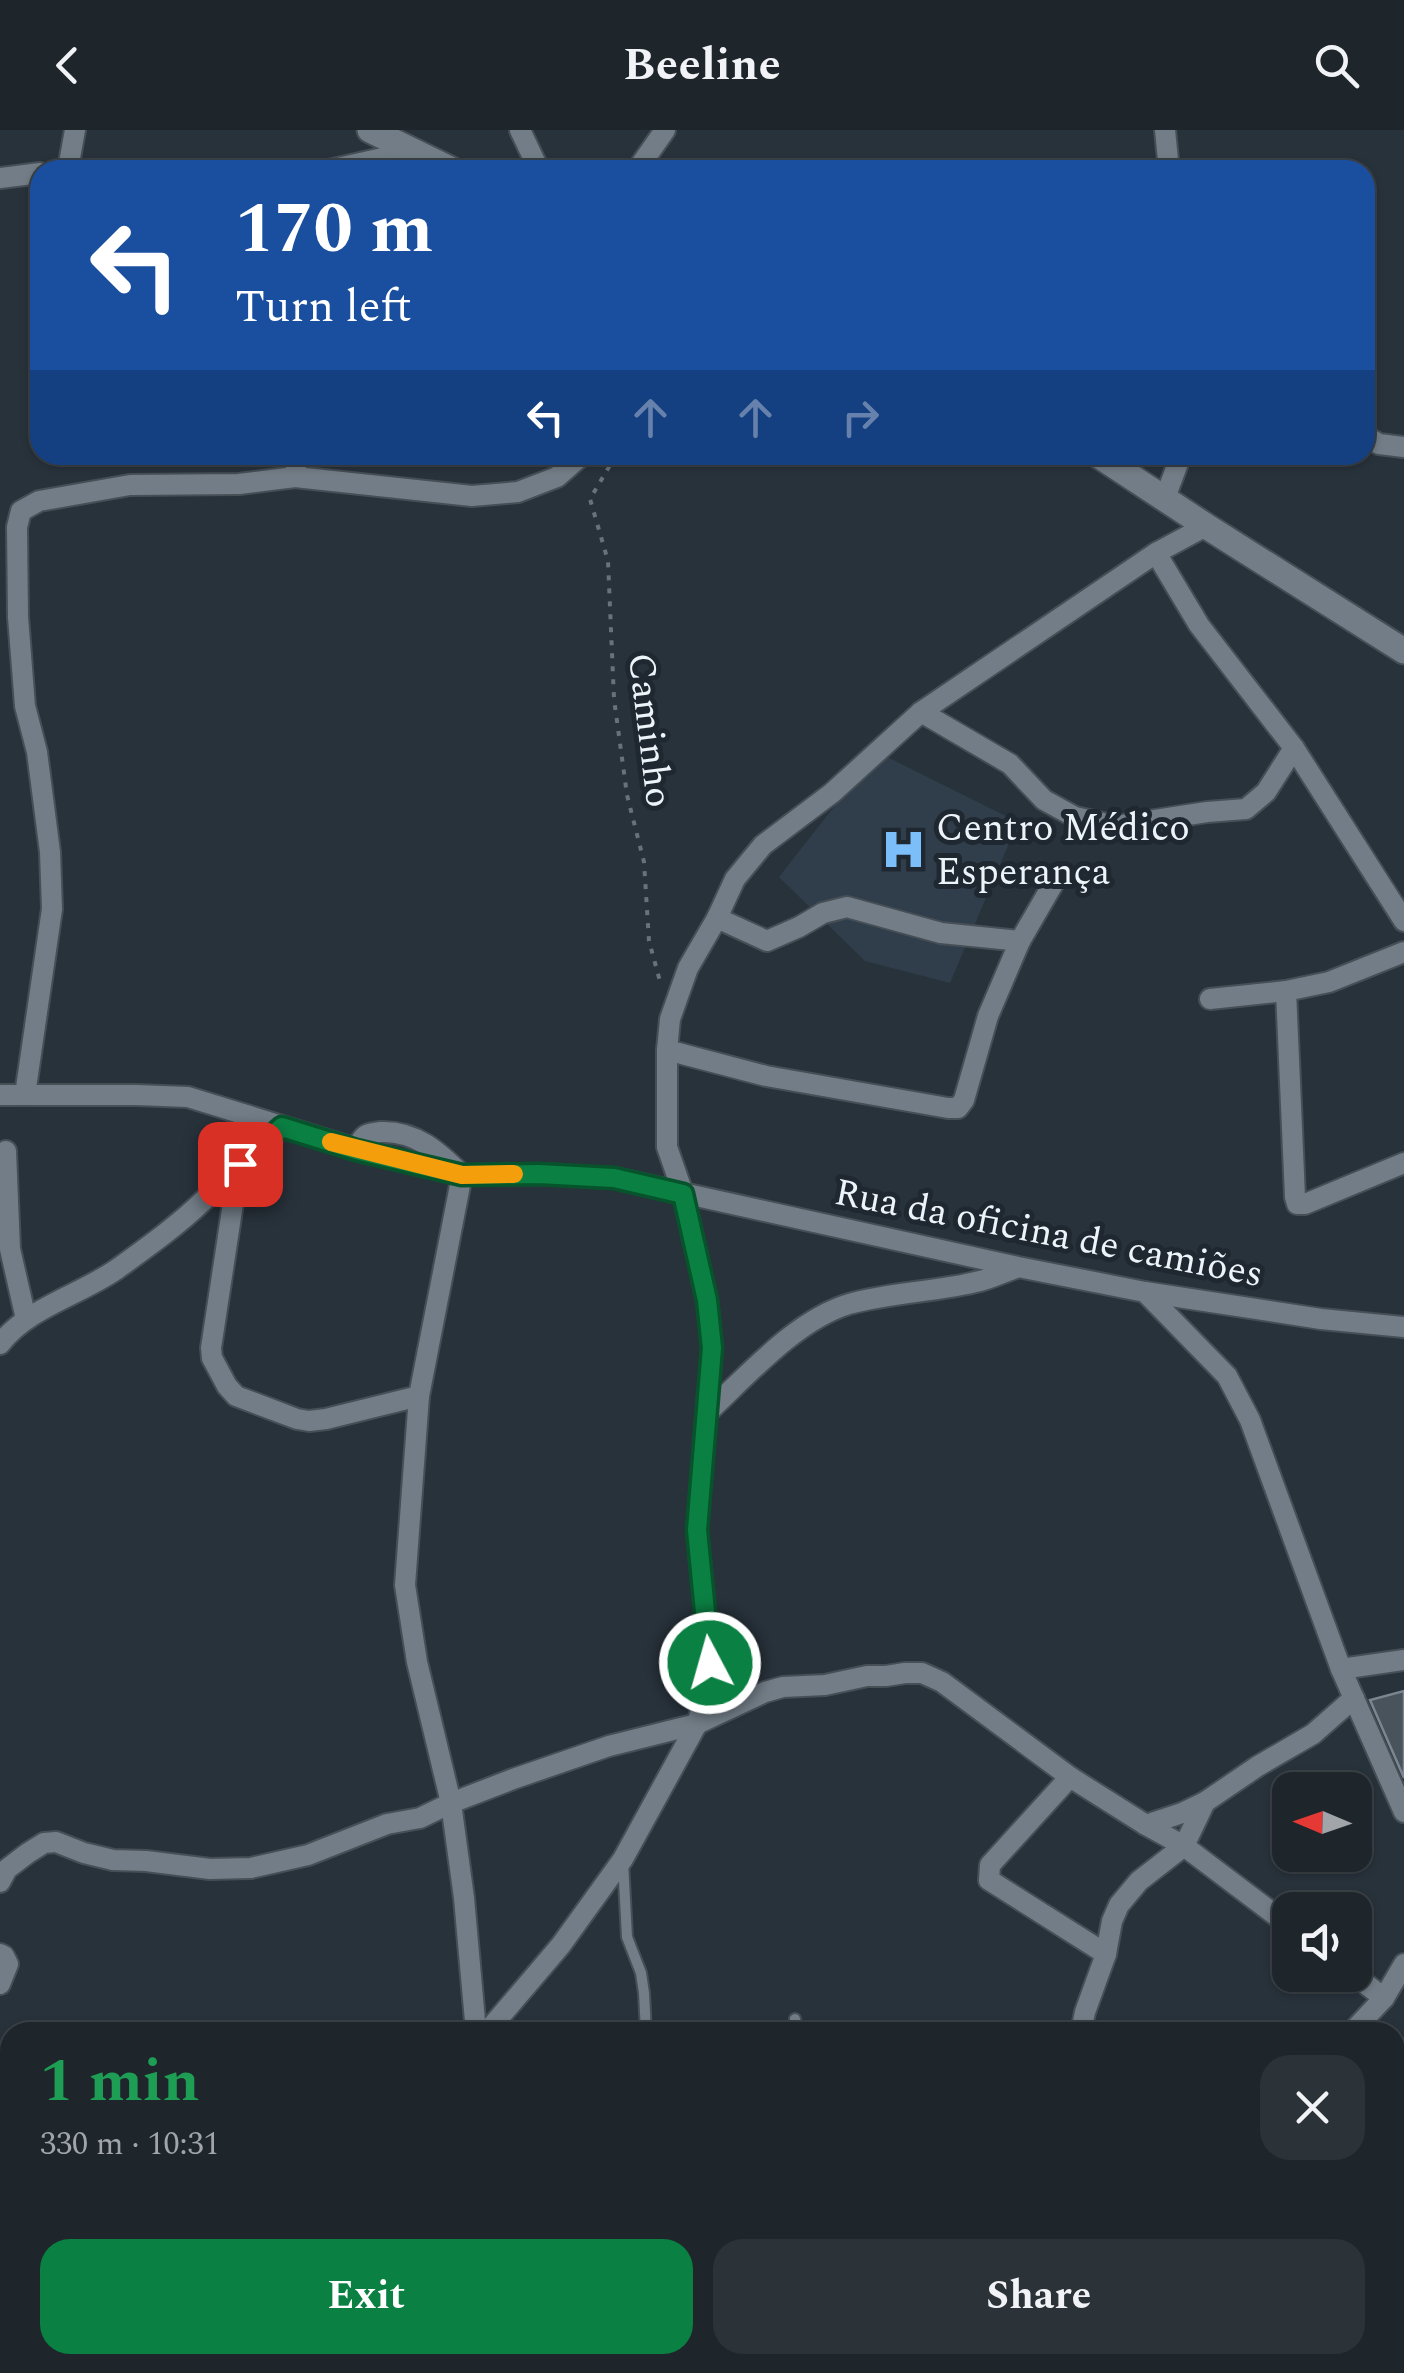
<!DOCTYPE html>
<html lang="en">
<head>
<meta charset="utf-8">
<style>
  body { margin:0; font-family:Spectral,serif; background:#2b3238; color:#f1f3f6; height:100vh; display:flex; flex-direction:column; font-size:38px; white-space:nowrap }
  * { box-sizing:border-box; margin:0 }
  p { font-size:32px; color:#a1a5a9 }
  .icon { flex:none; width:55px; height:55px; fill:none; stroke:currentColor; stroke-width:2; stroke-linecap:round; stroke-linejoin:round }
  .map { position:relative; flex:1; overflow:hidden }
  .side { position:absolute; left:0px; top:1892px; width:1405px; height:352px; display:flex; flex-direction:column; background:#1e262c; border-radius:30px 30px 0 0; box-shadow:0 2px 8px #0004,0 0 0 2px #3c4348 }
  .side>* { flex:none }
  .guide { position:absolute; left:30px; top:30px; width:1345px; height:305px; border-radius:30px; box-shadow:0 2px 8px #0004,0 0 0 2px #3c4348; background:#1a4fa0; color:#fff; overflow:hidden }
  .needle { width:65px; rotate:272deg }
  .fabs { position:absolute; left:1272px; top:1642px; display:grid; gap:20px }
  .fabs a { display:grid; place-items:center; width:100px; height:100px; border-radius:20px; background:#1e262c; box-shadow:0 2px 8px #0004,0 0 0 2px #3c4348; font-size:50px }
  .pin { position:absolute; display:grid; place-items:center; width:85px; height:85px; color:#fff; margin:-42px; border-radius:20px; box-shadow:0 5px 15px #0006 }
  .me { position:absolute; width:110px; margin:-55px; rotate:354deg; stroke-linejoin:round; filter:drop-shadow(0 0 8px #0008) }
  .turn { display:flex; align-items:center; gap:35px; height:210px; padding:0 40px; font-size:45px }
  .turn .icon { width:130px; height:130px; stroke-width:2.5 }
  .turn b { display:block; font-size:70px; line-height:85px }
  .lanes { display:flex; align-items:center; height:95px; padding:0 40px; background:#0003; justify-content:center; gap:50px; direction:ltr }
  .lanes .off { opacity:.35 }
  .round { display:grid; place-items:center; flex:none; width:105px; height:105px; border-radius:30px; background:#2b3238 }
  .summary { display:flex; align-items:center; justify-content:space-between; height:170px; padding:0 40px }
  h1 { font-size:60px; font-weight:700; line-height:75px; color:#1e9e55 }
  .button { display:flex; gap:20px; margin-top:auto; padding:20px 40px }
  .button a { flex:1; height:115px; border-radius:30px; background:#0b8043; color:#fff; font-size:40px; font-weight:700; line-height:115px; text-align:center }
  .button a+a { background:#2b3238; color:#f1f3f6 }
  header { display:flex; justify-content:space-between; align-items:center; height:130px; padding:0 40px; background:#1e262c; font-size:45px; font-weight:700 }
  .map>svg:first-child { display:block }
</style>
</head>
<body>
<header><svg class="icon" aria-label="back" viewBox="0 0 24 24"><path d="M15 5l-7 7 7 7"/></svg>Beeline<svg class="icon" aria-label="search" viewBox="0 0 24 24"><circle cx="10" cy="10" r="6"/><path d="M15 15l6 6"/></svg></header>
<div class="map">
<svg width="1404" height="2243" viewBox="0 0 1404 2243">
  <rect width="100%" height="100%" fill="#28323b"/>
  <path fill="#303e4c" d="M877 622 1018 692 950 853 865 831 779 747Z"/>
  <path fill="#174265" d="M480 2235H804L834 2243H480Z"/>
  <path fill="#49535c" stroke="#7b8691" stroke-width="2.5" d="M1404 1561V1648L1370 1570Z"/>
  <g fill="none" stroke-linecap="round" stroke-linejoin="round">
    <defs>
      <g id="lane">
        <path d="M623 1732 627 1807 641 1843 644 1863 646 1902"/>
        <path d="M795 1889 798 1902"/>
        <path d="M804 2235 834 2243"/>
        <path d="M1179 2235 1180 2243"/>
      </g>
      <g id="street">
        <path d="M520 0 539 40"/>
        <path d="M1165 0 1169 40"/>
        <path d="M68 39 75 0"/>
        <path d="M329 40 414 21"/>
        <path d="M637 40 665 0"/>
        <path d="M0 48 40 43"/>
        <path d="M1365 306 1379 314 1404 317"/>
        <path d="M295 347 297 325"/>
        <path d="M1165 368 1181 325"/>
        <path d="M1156 423 1199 495 1294 618 1404 791"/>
        <path d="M921 582 1010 634 1044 670 1075 687 1116 696 1207 682 1246 679 1266 662 1294 618"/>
        <path d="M717 788 767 811 799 797 823 783 847 777 941 803 1020 811 1053 754"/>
        <path d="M1286 861 1295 1067 1297 1074H1305L1404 1033"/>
        <path d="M1210 869 1286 861 1329 852 1404 822"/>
        <path d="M667 920 766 946 948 978H958L964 970 988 886 1020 811"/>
        <path d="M0 965H136L188 967 356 1019 462 1045 538 1044 615 1048 1018 1137 1145 1162 1321 1189 1404 1197"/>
        <path d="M25 965 52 779 50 722 37 622 25 576 18 487 17 397 21 381 39 371 130 355 239 354 295 347 472 366 518 362 557 347 582 325"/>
        <path d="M356 1019C359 1015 361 1009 365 1006 368 1003 376 1003 380 1002 415 1000 439 1022 462 1045L419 1266 405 1455 417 1532 451 1673 464 1768 476 1902"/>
        <path d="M6 1021 10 1119 26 1189"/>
        <path d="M239 1034 211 1218 212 1228 227 1256 236 1266 297 1289 309 1291 326 1289 419 1266"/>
        <path d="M1145 1162 1227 1246 1250 1290 1341 1539 1404 1682"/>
        <path d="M0 1214C29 1177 80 1165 117 1139 146 1118 177 1096 203 1071 230 1046 255 1021 282 997"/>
        <path d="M708 1282C748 1245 796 1190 849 1174 892 1162 937 1162 980 1151 992 1148 1004 1142 1016 1138"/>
        <path d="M1341 1539 1404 1530"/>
        <path d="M1070 1647 990 1735 989 1750 1106 1824"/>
        <path d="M1146 1695 1182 1683 1205 1672 1258 1636 1313 1604 1354 1568"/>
        <path d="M0 1752 7 1739 28 1723 44 1713 56 1712 84 1723 113 1730 146 1731 210 1739 251 1738 308 1725 387 1694 420 1688 451 1673 513 1649 609 1616 697 1594 765 1562 783 1557 825 1555 867 1546H886L905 1543H922L942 1552 1070 1647 1146 1695 1184 1716 1290 1796"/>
        <path d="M0 1824 4 1826 8 1834 0 1854"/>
        <path d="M1354 1845 1384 1868"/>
        <path d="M487 1902 561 1815 623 1729 697 1594 707 1560 710 1533 697 1400 712 1218 707 1170 683 1063 667 1017V920L670 889 688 838 717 788 735 749 763 715 832 663 921 582 1156 423 1206 396"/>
        <path d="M1081 1902 1085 1882 1106 1824 1112 1791 1119 1775 1139 1751 1184 1716 1205 1672"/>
        <path d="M1352 1902 1384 1868 1404 1834"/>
        <path d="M1395 1921 1404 1919"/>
        <path d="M0 2068H10"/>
        <path d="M455 2243V2235"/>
      </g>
      <g id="secondary">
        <path d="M370 0 452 40"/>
        <path d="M1098 325 1206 396 1404 521"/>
      </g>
    </defs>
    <use href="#lane" stroke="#464e56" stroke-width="14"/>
    <use href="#street" stroke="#464e56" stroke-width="24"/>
    <use href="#secondary" stroke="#464e56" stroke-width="29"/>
    <path stroke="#69727a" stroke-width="4" stroke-dasharray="5 8" stroke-linecap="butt" d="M616 325 590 369 608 431 614 569 627 665 644 732 649 811 661 855"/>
    <use href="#lane" stroke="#727d87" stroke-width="10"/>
    <use href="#street" stroke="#727d87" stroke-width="20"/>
    <use href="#secondary" stroke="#727d87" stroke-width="25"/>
  </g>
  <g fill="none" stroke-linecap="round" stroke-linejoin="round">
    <defs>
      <path id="route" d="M240 1034 282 997 356 1020 462 1045 538 1044 614 1048 683 1064 707 1170 712 1218 697 1400 710 1533"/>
    </defs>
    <use href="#route" stroke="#07532c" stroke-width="25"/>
    <use href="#route" stroke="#0b8043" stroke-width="18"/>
    <path stroke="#f59e0b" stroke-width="18" d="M331 1012 462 1045 514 1044"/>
  </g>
  <defs>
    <symbol id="hospital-bare" viewBox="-9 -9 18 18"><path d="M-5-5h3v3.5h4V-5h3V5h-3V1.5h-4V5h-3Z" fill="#7cbef9" stroke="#1f2830" stroke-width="2.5" paint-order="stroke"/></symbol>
  </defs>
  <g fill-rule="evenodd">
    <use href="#hospital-bare" x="872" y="688" width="63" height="63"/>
  </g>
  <g text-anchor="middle" stroke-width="10" stroke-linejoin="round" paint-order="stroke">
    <g font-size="38" fill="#edf4f9" stroke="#1f2830">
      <text transform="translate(651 600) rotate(83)" y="13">Caminho</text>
      <text transform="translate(1049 1102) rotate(11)" y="13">Rua da oficina de camiões</text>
    </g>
    <g font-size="38" fill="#edf4f9" stroke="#1f2830" text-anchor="start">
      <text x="936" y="710">Centro Médico<tspan x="936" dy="44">Esperança</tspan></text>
    </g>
  </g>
</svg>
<div class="fabs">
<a><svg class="needle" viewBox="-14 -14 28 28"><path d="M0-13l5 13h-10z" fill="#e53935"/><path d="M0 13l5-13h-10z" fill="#a1a5a9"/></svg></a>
<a><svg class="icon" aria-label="sound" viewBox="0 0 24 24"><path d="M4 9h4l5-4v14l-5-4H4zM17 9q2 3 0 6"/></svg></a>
</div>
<div class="pin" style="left:240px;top:1034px;background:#d93025"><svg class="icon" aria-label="arrive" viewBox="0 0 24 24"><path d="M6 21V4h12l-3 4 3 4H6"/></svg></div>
<svg class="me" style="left:710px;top:1533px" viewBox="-20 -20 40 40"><circle r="17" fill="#0b8043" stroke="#fff" stroke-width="3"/><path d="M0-11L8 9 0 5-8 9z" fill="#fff"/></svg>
<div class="guide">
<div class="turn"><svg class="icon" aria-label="left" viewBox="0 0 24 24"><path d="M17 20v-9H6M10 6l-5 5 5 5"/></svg><div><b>170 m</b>Turn left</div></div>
<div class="lanes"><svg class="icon" aria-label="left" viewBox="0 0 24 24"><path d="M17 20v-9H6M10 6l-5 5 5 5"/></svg><svg class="icon off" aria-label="ahead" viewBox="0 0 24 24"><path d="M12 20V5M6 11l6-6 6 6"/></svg><svg class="icon off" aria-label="ahead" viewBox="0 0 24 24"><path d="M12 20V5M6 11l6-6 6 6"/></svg><svg class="icon off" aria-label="right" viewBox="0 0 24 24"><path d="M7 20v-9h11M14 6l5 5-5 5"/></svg></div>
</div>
<section class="side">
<div class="summary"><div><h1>1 min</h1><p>330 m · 10:31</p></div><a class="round"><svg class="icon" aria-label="close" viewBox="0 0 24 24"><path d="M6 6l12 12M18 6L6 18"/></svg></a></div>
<div class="button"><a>Exit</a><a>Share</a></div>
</section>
</div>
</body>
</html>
